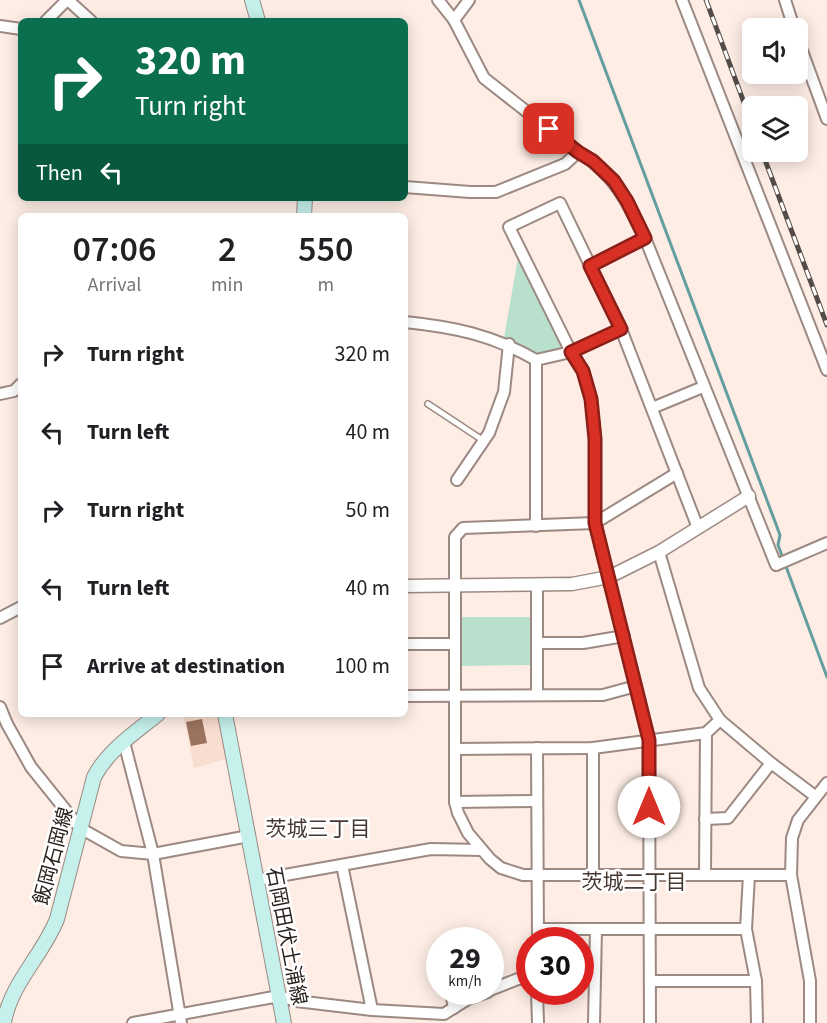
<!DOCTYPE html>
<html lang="en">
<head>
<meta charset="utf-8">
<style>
  body { margin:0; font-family:"Source Sans 3","Noto Sans JP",sans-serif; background:#f6f6f6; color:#202124; height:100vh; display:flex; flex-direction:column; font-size:22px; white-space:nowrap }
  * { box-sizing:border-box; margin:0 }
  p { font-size:20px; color:#757577 }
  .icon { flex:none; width:33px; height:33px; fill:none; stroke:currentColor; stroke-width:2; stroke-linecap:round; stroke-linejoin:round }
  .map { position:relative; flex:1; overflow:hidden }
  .side { position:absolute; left:18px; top:213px; width:390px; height:504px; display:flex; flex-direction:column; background:#fff; border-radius:9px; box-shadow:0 3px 15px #0003 }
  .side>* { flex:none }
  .guide { position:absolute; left:18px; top:18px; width:390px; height:183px; border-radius:9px; box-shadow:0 3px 15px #0003; background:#0b6e4f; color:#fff; overflow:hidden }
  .fabs { position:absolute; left:742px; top:18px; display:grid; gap:12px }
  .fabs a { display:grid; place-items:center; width:66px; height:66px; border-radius:9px; background:#fff; box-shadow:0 3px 15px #0003; font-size:30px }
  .speed { position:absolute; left:426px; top:927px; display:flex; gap:12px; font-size:30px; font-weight:700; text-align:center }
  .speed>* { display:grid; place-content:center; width:78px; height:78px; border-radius:50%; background:#fff; box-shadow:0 3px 15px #0003; line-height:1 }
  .speed small { font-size:15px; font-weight:400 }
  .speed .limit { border:9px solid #d22; background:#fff; color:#111 }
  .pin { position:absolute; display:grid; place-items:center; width:51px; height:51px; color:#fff; margin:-26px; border-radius:12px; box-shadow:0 3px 9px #0006 }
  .me { position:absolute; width:66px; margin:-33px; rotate:0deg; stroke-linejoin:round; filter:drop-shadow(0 0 4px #0008) }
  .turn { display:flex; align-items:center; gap:21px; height:126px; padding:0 18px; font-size:27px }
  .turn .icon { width:78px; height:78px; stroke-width:2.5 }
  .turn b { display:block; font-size:42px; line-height:51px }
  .then { display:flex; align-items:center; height:57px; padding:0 18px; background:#0003; gap:12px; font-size:22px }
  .eta { display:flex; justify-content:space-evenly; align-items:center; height:102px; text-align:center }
  .eta b { font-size:36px; font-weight:600; line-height:42px }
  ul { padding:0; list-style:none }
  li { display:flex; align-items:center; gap:18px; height:78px; padding:0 18px }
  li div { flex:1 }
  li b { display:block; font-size:22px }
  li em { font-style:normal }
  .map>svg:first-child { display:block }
</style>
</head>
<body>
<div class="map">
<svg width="827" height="1023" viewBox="0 0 827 1023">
  <rect width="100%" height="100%" fill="#fdede5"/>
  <path fill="#f9ddd0" d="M183 714H221L229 758 194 768Z"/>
  <g fill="#b9e0cd">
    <path d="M518 258 563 346 560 350 537 355 504 338Z"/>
    <path d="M461 617H529L532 619 530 665 461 666Z"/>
  </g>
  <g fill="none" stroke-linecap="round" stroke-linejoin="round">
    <path stroke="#649e9f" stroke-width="3" d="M579 0 780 535 778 545 827 677"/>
  </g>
  <path fill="#9c735e" d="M202 719 207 743 191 746 186 722Z"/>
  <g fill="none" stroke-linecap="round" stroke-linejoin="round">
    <defs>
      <path id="service" d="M428 404 484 441"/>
      <g id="minor">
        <path d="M68 0 91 21"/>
        <path d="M438 0 454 20 484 78 578 152C613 172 628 203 645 238L776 565 827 543"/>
        <path d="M682 0 827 370"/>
        <path d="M785 0 794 28"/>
        <path d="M454 20 469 0"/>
        <path d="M46 21 67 0"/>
        <path d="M0 26 21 29"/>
        <path d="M798 40 827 119"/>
        <path d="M405 187 470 192H496L565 164 578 152"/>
        <path d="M590 266 645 238"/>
        <path d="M405 322C454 327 493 335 536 360L571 352 621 329"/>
        <path d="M0 394 14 391 21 384"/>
        <path d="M652 408 703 387"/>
        <path d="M677 473 595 523 463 528 455 537V802L458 813 468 833 490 859 501 868 523 875H791"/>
        <path d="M457 480 489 433 504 392 509 344"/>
        <path d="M536 526V360"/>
        <path d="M659 552 699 688 720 720 771 763 815 796"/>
        <path d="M537 585V695"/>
        <path d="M0 618 21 607"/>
        <path d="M537 643H583L624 636"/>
        <path d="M405 644H454"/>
        <path d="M405 696 603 695 636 686"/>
        <path d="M0 707 7 724 31 767 80 828 121 851 153 854 249 836"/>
        <path d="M124 742 153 854 181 1023"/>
        <path d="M537 748 538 940"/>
        <path d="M455 749 593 748 706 733 720 720"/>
        <path d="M455 802 537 801"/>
        <path d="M705 819 728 818 771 763"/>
        <path d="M342 865 372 1010"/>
        <path d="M593 875V748"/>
        <path d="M705 875 706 733"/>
        <path d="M749 875 746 929 756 981 757 1023"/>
        <path d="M257 880 431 849 482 850"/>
        <path d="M538 929H746"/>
        <path d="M650 981H756"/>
        <path d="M490 990 518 979H530"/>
        <path d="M451 992 454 1008"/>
        <path d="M537 992 538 1023"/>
        <path d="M133 1023 279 996 296 1001 372 1010 444 1014 468 999 488 992"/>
        <path d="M594 1023 596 929"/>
        <path d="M650 1023 649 740 595 523V439L591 399 583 371 571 352 509 227 560 203 621 329 698 528"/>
        <path d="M810 1023V981L791 875 792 838 798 820 827 783"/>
      </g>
      <path id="tertiary" d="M405 586 572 584 609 577 659 552 749 496"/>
      <g id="secondary">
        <path d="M252 0 258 21"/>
        <path d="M304 216 305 198"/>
        <path d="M225 714 284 1023"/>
        <path d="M4 1023C10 984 43 955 57 919L94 777C108 750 136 732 158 714"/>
      </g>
    </defs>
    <use href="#service" stroke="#9c8a82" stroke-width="8"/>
    <use href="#minor" stroke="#9c8a82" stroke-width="14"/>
    <use href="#tertiary" stroke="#9c8a82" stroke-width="15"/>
    <use href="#secondary" stroke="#9c8a82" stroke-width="16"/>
    <use href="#service" stroke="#fff" stroke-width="5"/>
    <use href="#minor" stroke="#fff" stroke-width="10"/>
    <use href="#tertiary" stroke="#fff" stroke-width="12"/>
    <use href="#secondary" stroke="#c5f0eb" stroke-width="14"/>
    <defs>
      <g id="rail">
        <path d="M706 0 753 127"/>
        <path d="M762 152 827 325"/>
      </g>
    </defs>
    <use href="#rail" stroke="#544c48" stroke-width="5"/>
    <use href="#rail" stroke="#fff" stroke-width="3" stroke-dasharray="9" stroke-linecap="butt"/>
  </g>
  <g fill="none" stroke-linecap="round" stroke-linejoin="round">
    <defs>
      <path id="route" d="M549 129 578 152 593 161 614 181 627 201 645 238 590 266 621 329 571 352 583 371 591 399 595 439V523L649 740V807"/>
    </defs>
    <use href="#route" stroke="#8d1f18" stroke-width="15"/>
    <use href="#route" stroke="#d93025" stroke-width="10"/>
  </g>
  <g text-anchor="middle" stroke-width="5" stroke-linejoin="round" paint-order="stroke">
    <g font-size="20" fill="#29221f" stroke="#fff">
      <text transform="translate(53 856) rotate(-75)" y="7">飯岡石岡線</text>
      <text transform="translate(287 936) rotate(79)" y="7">石岡田伏土浦線</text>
    </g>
    <g font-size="21" fill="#473831" stroke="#fff">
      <text x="318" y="836">茨城三丁目</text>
      <text x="634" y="889">茨城二丁目</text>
    </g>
  </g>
</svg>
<div class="fabs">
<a><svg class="icon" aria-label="sound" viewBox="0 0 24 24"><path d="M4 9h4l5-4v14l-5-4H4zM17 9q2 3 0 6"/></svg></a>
<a><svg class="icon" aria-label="layers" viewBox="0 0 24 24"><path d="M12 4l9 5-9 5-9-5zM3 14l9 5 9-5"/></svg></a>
</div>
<div class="speed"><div>29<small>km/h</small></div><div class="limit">30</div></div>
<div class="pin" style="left:549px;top:129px;background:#d93025"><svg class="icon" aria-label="arrive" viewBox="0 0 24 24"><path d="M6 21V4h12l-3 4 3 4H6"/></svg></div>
<svg class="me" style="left:649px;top:807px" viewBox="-20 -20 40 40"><circle r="19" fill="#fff"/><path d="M0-13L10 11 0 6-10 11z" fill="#d93025"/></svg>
<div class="guide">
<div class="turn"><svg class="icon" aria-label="right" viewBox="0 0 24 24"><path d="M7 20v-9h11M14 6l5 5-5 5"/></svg><div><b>320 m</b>Turn right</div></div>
<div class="then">Then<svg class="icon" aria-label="left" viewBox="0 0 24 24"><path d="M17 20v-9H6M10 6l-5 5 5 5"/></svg></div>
</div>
<section class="side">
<div class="eta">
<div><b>07:06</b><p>Arrival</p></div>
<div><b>2</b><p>min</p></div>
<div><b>550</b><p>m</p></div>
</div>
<ul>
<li><svg class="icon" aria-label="right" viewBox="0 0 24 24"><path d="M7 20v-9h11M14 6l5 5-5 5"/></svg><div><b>Turn right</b></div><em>320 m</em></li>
<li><svg class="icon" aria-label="left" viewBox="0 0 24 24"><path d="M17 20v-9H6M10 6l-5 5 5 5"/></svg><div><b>Turn left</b></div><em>40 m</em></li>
<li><svg class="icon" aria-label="right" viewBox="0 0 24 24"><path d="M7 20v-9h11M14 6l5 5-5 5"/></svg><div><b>Turn right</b></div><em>50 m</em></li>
<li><svg class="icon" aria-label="left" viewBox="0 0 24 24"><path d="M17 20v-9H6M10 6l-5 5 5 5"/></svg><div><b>Turn left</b></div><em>40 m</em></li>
<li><svg class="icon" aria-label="arrive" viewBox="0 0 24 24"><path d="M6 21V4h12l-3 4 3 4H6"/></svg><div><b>Arrive at destination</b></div><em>100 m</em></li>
</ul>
</section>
</div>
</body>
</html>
